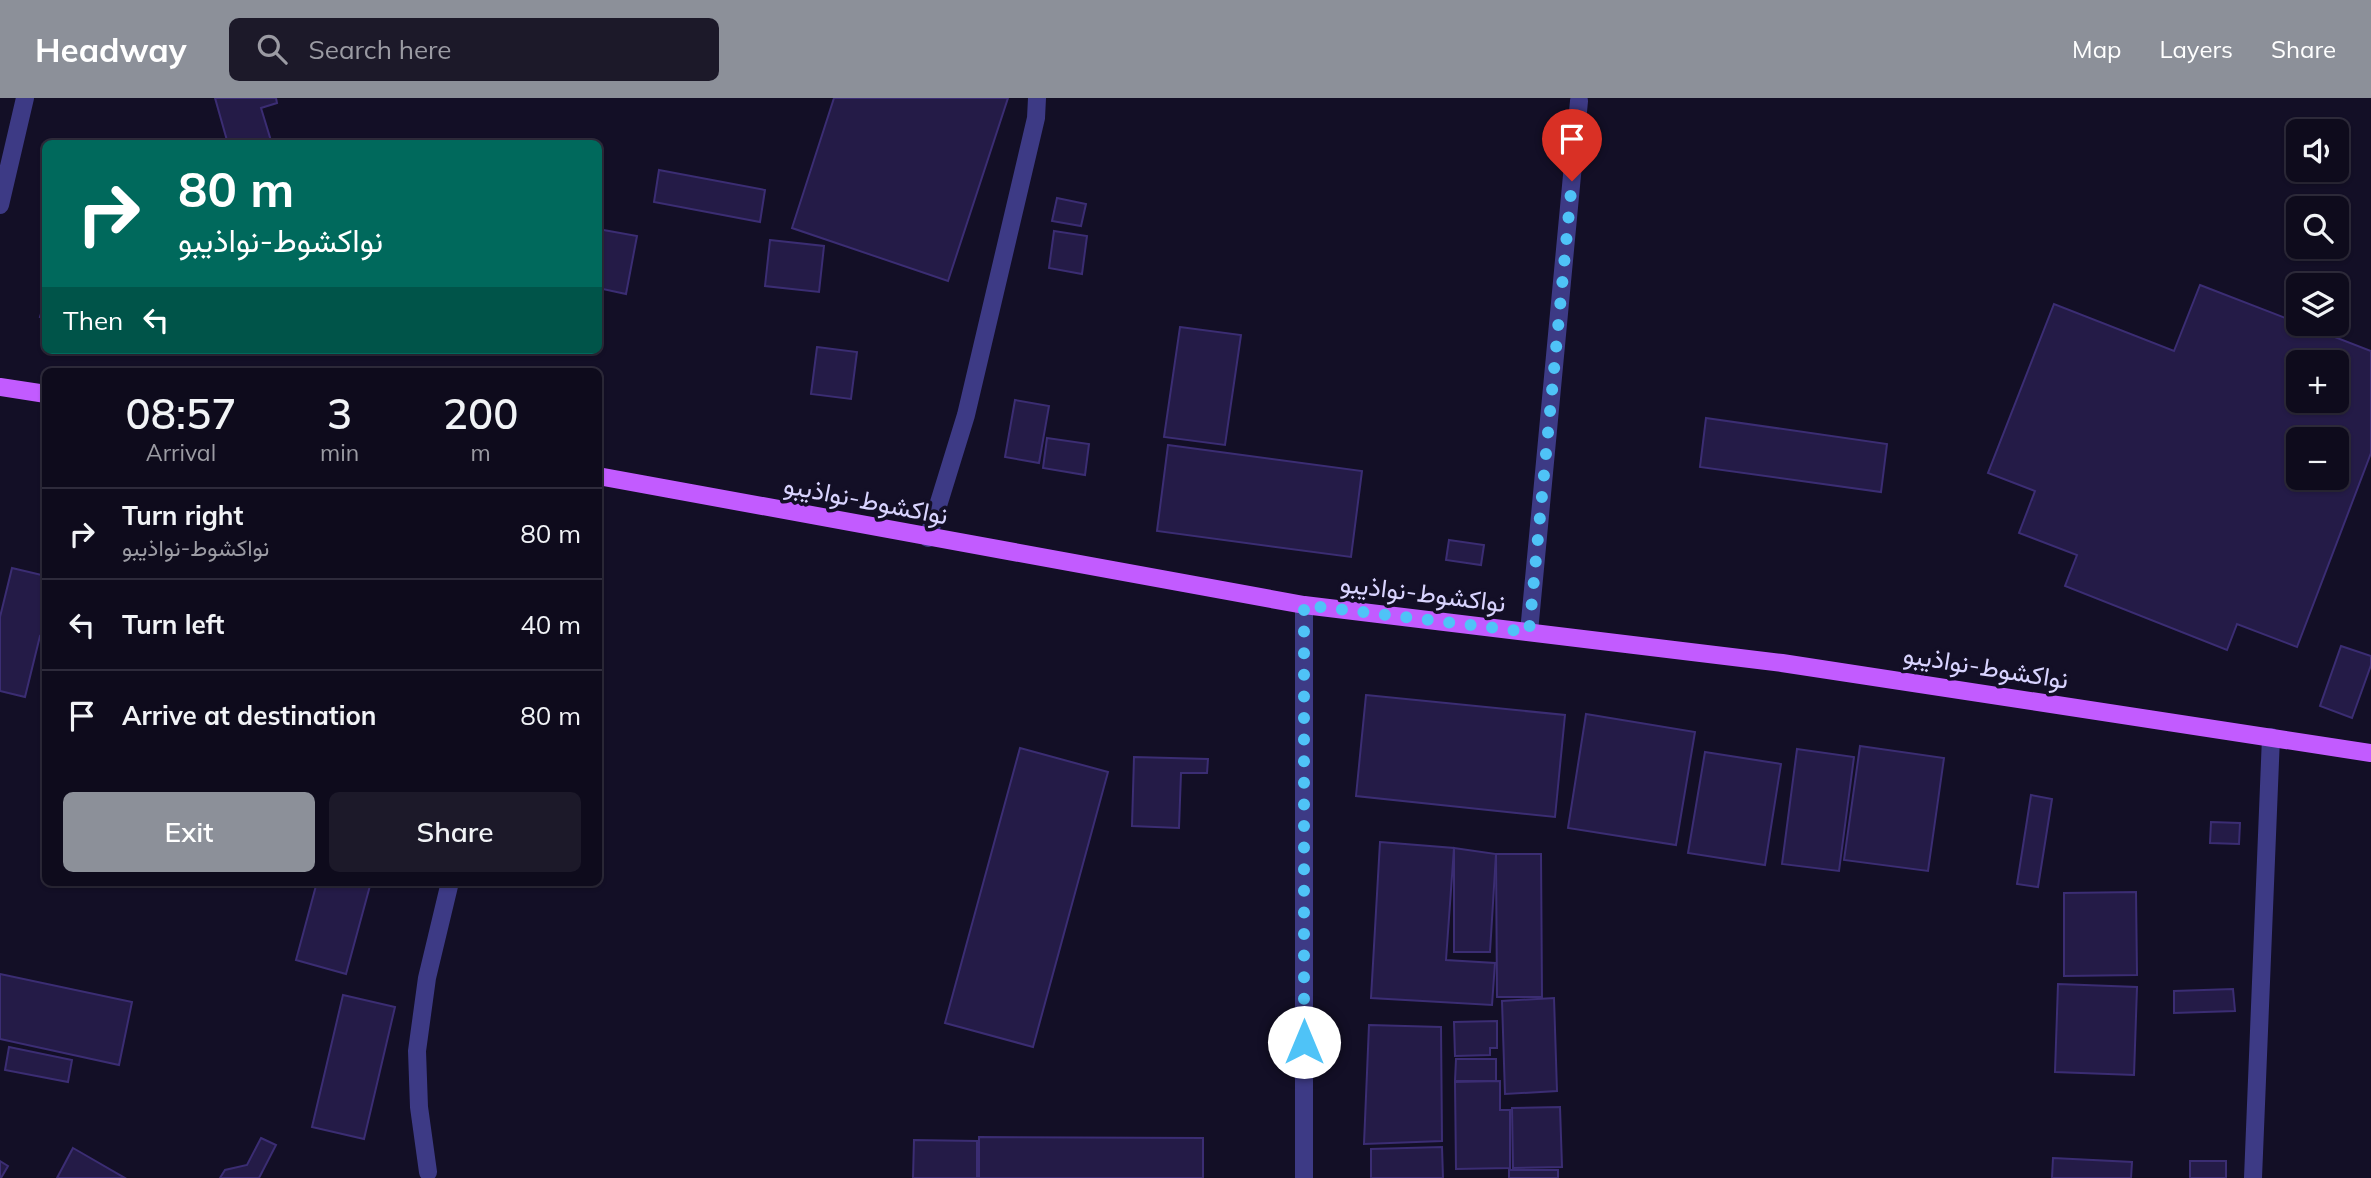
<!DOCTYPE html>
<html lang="en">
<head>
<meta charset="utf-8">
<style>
  body { margin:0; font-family:Mulish,Vazirmatn,sans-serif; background:#1c1929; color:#f1f3f6; height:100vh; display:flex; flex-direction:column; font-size:26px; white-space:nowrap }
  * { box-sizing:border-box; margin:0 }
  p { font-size:23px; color:#9b9ba3 }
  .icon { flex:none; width:38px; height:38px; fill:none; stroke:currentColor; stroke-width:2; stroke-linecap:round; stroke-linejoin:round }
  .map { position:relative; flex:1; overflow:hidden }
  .details { position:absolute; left:42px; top:270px; width:560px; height:518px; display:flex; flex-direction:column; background:#0e0b1c; border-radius:10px; box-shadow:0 2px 5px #0004,0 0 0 2px #2e2b3b }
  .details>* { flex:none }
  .guide { position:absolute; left:42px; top:42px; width:560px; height:214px; border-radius:10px; box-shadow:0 2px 5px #0004,0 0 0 2px #2e2b3b; background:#00695c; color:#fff; overflow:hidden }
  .buttons { position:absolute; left:2286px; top:21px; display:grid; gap:14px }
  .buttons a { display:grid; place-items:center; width:63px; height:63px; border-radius:10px; background:#0e0b1c; box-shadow:0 2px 5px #0004,0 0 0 2px #2e2b3b; font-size:35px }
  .pin { position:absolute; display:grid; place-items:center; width:60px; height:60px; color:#fff; margin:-72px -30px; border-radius:50% 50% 50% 0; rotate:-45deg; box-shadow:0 0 7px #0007 }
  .pin .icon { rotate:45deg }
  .me { position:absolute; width:77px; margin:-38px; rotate:0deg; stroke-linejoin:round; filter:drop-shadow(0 0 5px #0008) }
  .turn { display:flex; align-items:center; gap:24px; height:147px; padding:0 21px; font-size:32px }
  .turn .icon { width:91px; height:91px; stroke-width:2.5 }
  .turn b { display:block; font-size:49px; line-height:60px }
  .then { display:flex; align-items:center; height:66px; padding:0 21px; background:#0003; gap:14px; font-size:26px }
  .eta { display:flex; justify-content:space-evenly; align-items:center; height:119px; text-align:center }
  .eta b { font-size:42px; font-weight:600; line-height:49px }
  .action { display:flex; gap:14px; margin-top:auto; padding:14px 21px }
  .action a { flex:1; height:80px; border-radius:10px; background:#8c9099; color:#fff; font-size:28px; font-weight:600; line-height:80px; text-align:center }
  .action a+a { background:#1c1929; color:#f1f3f6 }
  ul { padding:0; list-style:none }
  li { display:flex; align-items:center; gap:21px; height:91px; padding:0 21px; border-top:2px solid #2e2b3b }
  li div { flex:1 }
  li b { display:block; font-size:26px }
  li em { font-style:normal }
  header { display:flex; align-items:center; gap:42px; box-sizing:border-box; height:98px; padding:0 35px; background:#8c9099; color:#fff }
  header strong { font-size:33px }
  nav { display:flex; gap:38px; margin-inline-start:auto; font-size:24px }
  .search { width:490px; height:63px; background:#1c1929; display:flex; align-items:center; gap:18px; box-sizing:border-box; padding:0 24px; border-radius:10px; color:#9b9ba3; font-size:26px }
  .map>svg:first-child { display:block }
</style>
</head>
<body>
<header>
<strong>Headway</strong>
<div class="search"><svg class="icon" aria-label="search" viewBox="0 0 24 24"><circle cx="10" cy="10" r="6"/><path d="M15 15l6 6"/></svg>Search here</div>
<nav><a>Map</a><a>Layers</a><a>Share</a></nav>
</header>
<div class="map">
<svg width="2371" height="1080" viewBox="0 0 2371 1080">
  <rect width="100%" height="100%" fill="#130f26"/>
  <g fill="#241b47" stroke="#3b2d73" stroke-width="2" fill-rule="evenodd">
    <path d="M215 0H276L277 5 261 10 272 46H228Z"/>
    <path d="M834 0H1008L948 183 792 130Z"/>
    <path d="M659 72 765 92 760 124 654 104Z"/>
    <path d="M1057 100 1086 106 1081 128 1052 123Z"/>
    <path d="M598 131 637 138 626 196 598 190Z"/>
    <path d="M1054 133 1087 138 1082 176 1049 170Z"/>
    <path d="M770 142 824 148 819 194 765 188Z"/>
    <path d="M2200 187 2371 253V355L2297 549 2237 526 2227 552 2065 488 2077 457 2019 435 2035 393 1988 375 2054 206 2174 253ZM2298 264H2336V303H2298ZM2298 341H2336V380H2298Z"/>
    <path d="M46 198V220L40 219Z"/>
    <path d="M1180 229 1241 237 1225 347 1164 339Z"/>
    <path d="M817 249 857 254 851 301 811 296Z"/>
    <path d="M1015 302 1049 308 1039 365 1005 359Z"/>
    <path d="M1706 320 1887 346 1881 394 1700 369Z"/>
    <path d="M1047 340 1089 346 1085 377 1043 370Z"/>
    <path d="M1168 347 1362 373 1351 459 1157 433Z"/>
    <path d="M1449 442 1484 447 1481 467 1446 462Z"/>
    <path d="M12 470 46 478V539L40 538 25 599 0 593V519Z"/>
    <path d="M2341 548 2371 558V567L2352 620 2320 608Z"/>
    <path d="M1366 597 1565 617 1555 719 1356 698Z"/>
    <path d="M1586 616 1695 634 1676 747 1568 730Z"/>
    <path d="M1860 648 1944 660 1928 773 1844 762Z"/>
    <path d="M1020 650 1108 674 1033 949 945 925Z"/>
    <path d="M1797 651 1854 659 1839 773 1782 766Z"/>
    <path d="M1705 654 1781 666 1765 767 1688 755Z"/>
    <path d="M1134 659 1208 661 1207 675H1181L1179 730 1132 728Z"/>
    <path d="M2031 697 2052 701 2038 789 2017 786Z"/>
    <path d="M2211 724 2240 725 2239 746 2210 745Z"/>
    <path d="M1380 744 1454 750 1446 862 1495 865 1492 907 1371 900Z"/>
    <path d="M1454 750 1496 756 1490 854H1454Z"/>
    <path d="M1496 756H1541L1542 899H1497Z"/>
    <path d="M317 784H371L346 876 296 862Z"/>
    <path d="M2136 794 2137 877 2064 878V795Z"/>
    <path d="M0 876 132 904 119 967 0 941Z"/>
    <path d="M2058 886 2137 889 2134 977 2055 974Z"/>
    <path d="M2233 891 2235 913 2174 915V893Z"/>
    <path d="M343 897 395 909 364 1041 312 1029Z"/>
    <path d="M1554 900 1557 993 1505 996 1502 903Z"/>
    <path d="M1497 923V950H1490V957L1455 958 1454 924Z"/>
    <path d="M1369 927 1441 929 1442 1043 1364 1046Z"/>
    <path d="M9 949 72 962 68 984 5 972Z"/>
    <path d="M1456 961H1496V983H1455Z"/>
    <path d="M1500 983V1012H1510V1070L1456 1071 1455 984Z"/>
    <path d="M1560 1009 1562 1069 1513 1070 1512 1010Z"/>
    <path d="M979 1039 1203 1040V1080H979Z"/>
    <path d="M261 1040 276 1047 259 1080H220L225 1072 247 1067Z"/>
    <path d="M914 1042 977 1043V1080H913Z"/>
    <path d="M1442 1049 1443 1080H1371V1051Z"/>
    <path d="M73 1050 125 1080H57Z"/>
    <path d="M2053 1060 2132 1064 2131 1080H2052Z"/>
    <path d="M0 1063 8 1068 1 1080H0Z"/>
    <rect x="2190" y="1063" width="36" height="17"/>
    <rect x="1509" y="1072" width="49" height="8"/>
  </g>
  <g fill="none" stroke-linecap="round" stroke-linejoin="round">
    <g stroke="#3d3a85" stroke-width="18">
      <path d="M928 440 966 317 1036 20 1037 0"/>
      <path d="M1529 534 1579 3"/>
      <path d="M2253 1080 2271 639"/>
    </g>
    <g stroke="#3d3a85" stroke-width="18">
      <path d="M1304 507V1080"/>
      <path d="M428 1074 419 1009 417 953 427 880 450 784"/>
    </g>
    <path stroke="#3d3a85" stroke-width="18" d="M0 107 25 0"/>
    <g stroke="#c25bff" stroke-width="18">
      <path d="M0 289 46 296"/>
      <path d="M598 378 1304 507 1782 565 2371 655"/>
    </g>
  </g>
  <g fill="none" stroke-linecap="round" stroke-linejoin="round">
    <path stroke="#4fc3f7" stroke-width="12" stroke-dasharray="0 21.6" d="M1304 944V507L1529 534 1572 83"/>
  </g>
  <g text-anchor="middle" stroke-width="7" stroke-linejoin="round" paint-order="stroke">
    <g font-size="26" fill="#d9d4ff" stroke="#130f26">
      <text transform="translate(866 402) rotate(11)" y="9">نواكشوط-نواذيبو</text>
      <text transform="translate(1423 495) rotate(7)" y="9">نواكشوط-نواذيبو</text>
      <text transform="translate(1986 569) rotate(9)" y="9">نواكشوط-نواذيبو</text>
    </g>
  </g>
</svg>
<div class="buttons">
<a><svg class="icon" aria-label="sound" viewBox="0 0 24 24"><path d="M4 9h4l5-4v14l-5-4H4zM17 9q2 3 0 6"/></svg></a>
<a><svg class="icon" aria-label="search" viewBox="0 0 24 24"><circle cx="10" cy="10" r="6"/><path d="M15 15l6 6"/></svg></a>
<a><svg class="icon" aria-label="layers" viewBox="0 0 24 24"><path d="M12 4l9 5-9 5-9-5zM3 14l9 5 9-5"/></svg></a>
<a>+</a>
<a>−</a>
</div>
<div class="pin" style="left:1572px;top:83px;background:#d93025"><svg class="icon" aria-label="arrive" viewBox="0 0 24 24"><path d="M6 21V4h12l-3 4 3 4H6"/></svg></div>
<svg class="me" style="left:1304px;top:944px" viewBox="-20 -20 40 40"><circle r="19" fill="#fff"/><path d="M0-13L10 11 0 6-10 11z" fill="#4fc3f7"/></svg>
<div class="guide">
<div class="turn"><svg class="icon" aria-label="right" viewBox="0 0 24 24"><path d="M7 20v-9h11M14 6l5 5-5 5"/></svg><div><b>80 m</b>نواكشوط-نواذيبو</div></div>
<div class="then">Then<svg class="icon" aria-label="left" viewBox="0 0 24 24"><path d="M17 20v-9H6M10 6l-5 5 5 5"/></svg></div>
</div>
<section class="details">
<div class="eta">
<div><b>08:57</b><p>Arrival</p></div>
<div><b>3</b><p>min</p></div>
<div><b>200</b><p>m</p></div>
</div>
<ul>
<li><svg class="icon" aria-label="right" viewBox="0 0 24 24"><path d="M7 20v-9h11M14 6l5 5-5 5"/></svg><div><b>Turn right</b><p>نواكشوط-نواذيبو</p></div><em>80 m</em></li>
<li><svg class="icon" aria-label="left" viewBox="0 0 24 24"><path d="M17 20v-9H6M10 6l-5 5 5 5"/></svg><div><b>Turn left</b></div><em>40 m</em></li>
<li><svg class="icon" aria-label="arrive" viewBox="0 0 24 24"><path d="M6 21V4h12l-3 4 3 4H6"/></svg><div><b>Arrive at destination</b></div><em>80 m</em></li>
</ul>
<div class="action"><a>Exit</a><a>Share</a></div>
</section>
</div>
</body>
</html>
